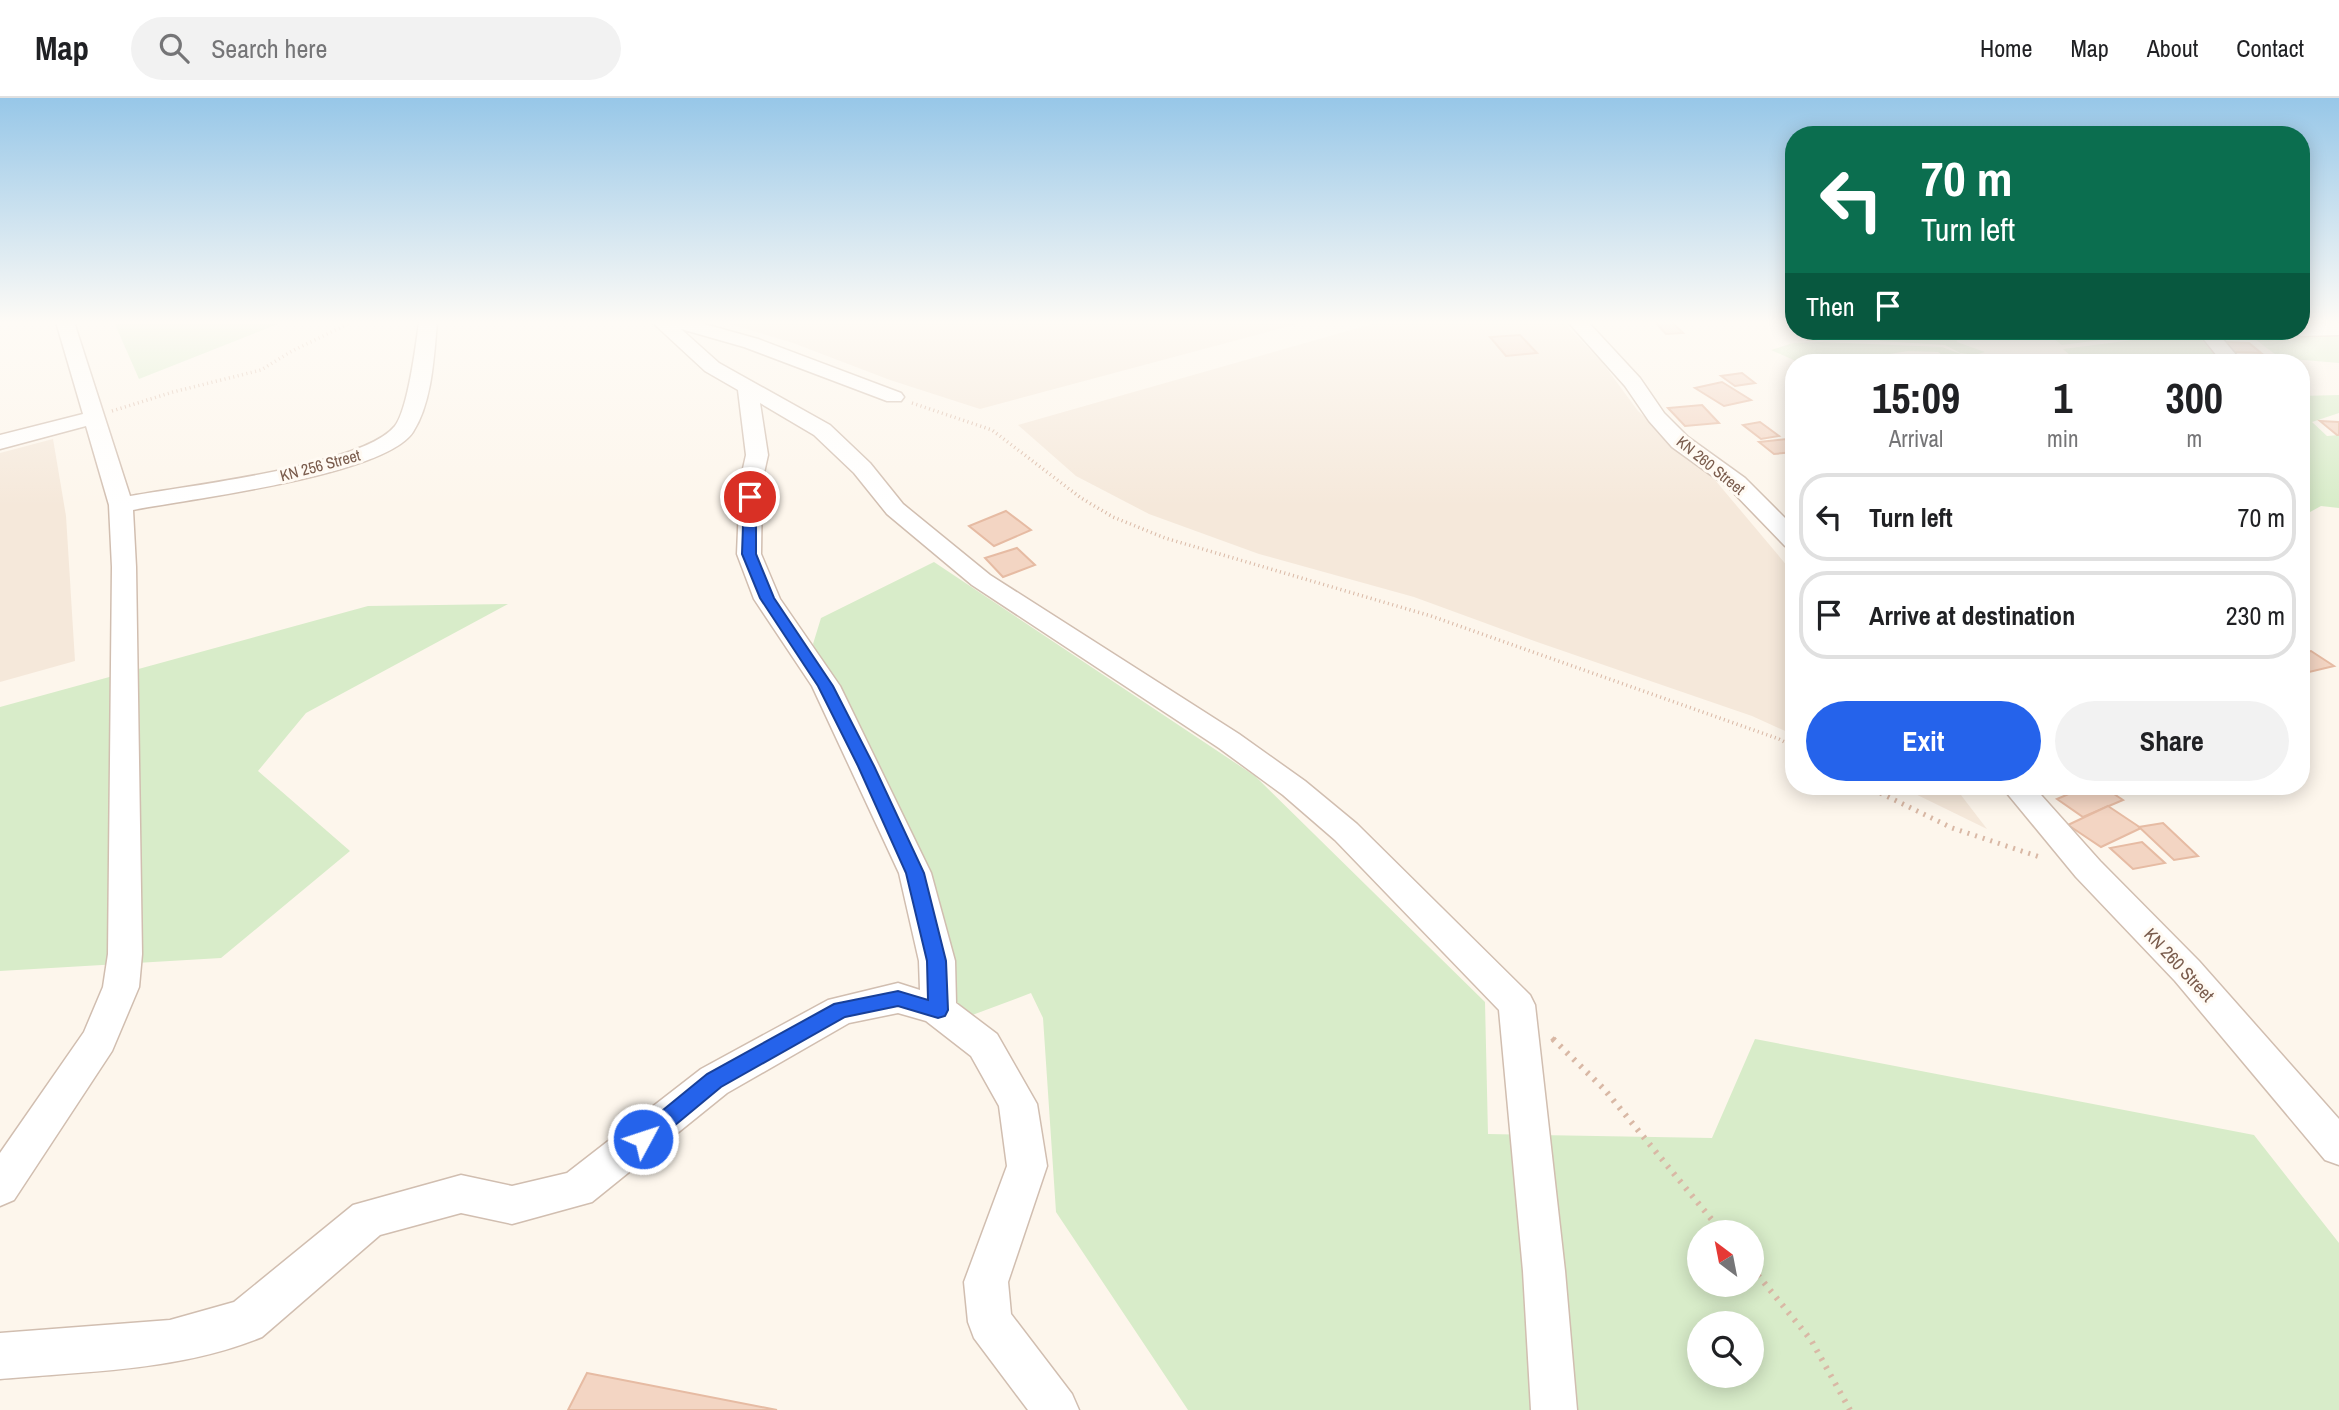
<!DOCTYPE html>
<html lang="en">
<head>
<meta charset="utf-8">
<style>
  body { margin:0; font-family:"Archivo Narrow",sans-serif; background:#f2f2f2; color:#202124; height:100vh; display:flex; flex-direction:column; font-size:26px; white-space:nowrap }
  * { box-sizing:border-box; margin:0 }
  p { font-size:23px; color:#757577 }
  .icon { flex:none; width:38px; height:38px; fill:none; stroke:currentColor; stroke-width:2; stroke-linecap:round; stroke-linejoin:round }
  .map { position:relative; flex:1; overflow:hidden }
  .panel { position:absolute; left:1785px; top:256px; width:525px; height:441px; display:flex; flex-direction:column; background:#fff; border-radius:28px; box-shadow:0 4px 18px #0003 }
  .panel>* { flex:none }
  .top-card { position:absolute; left:1785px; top:28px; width:525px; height:214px; border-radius:28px; box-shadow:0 4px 18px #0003; background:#0b6e4f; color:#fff; overflow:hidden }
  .needle { width:46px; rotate:328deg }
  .tools { position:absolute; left:1687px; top:1122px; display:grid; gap:14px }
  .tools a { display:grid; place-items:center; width:77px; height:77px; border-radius:50%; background:#fff; box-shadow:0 4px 18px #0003; font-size:35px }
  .pin { position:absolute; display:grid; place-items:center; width:60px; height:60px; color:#fff; margin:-30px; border:4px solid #fff; border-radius:50%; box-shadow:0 2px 7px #0007 }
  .me { position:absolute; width:77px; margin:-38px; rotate:50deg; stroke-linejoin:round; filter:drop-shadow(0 0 5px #0008) }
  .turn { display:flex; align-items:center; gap:24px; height:147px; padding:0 21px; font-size:32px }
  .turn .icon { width:91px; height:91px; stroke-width:2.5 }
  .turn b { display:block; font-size:49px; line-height:60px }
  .then { display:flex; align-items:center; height:66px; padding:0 21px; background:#0003; gap:14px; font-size:26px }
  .eta { display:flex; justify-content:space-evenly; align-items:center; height:119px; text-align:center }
  .eta b { font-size:42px; font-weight:700; line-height:49px }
  .primary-button { display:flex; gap:14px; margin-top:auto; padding:14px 21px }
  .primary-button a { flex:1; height:80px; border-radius:42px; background:#2563eb; color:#fff; font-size:28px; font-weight:700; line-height:80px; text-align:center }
  .primary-button a+a { background:#f2f2f2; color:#202124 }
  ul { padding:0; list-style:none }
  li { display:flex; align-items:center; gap:21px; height:88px; margin:0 14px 10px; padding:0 7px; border:4px solid #e0e0e0; border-radius:28px }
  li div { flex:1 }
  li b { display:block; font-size:26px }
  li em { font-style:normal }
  header { display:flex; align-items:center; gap:42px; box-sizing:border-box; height:98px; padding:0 35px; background:#fff; border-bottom:2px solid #e0e0e0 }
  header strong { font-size:33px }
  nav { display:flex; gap:38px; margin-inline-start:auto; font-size:24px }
  .search { width:490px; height:63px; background:#f2f2f2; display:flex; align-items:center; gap:18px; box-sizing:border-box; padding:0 24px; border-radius:38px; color:#757577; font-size:26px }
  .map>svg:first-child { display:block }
</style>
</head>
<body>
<header>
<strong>Map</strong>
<div class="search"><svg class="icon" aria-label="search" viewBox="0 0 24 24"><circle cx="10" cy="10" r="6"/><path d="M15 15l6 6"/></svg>Search here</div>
<nav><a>Home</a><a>Map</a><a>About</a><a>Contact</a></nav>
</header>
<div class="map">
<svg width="2339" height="1312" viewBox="0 0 2339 1312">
  <rect width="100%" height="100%" fill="#fdf6ec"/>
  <g fill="#f5e8da">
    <path d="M723 224H1305L980 311 890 282 793 245Z"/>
    <path d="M1379 224H1563L1602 264 1638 313 1710 376 1794 476V637L1752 618 1540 545 1414 499 1259 456 1149 416 1076 378 1018 327Z"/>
    <path d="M53 341 66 418 75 563 0 584V355Z"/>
    <path d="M1899 688H1954L1987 731Z"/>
  </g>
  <g fill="#d8ecc9" fill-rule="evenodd">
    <path d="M114 224H283L139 281Z"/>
    <path d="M1867 233H1984L1956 239 1957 244 1985 254 1975 257 1960 255 1945 247 1881 243Z"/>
    <path d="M2043 233H2170L2062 247Z"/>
    <path d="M2195 234 2221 264H2078L2063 251Z"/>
    <path d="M2335 237 2339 239V265L2280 260 2251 238Z"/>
    <path d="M1823 244 1942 249 1983 264H1952L1938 254 1908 253 1890 256 1897 264H1798L1771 252 1793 245Z"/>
    <path d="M2339 297V315L2312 324 2327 338 2339 337V410L2321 408 2301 419V298Z"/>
    <path d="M934 464 1255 678 1485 904 1488 1036 1712 1040 1755 941 2254 1037 2339 1145V1312H1188L1056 1114 1043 920 1031 895 951 925 942 811 813 546 821 520ZM1699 1134H1752V1186H1699ZM1699 1225H1752V1278H1699Z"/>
    <path d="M508 506 306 615 258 673 350 753 221 860 0 873V609L368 508Z"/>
  </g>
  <g fill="#f3d5c3" stroke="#e6bba3" stroke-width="2">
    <path d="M1655 224H1672L1683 235 1666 236Z"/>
    <path d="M1796 233H1808L1819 241 1807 242Z"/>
    <path d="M1520 237 1537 255 1506 258 1490 239Z"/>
    <path d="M2222 244 2249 245 2261 255 2234 254Z"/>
    <path d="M1742 275 1755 285 1735 288 1721 278Z"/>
    <path d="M1722 284 1751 302 1724 308 1695 290Z"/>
    <path d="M1702 307 1719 325 1685 328 1668 310Z"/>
    <path d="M2320 323 2339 324V337H2337Z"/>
    <path d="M1760 324 1779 338 1761 341 1743 327Z"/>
    <path d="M1787 341 1794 347V354L1774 356 1759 344Z"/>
    <path d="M1006 413 1031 432 994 448 969 428Z"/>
    <path d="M1017 450 1035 467 1003 479 985 460Z"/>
    <path d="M2311 553 2334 568 2305 575 2301 572V555Z"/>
    <path d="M2087 688H2102L2123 702 2083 719 2057 701Z"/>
    <path d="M2108 708 2141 730 2101 749 2068 727Z"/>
    <path d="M2163 725 2198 758 2174 762 2139 729Z"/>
    <path d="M2142 744 2165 765 2133 771 2110 750Z"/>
    <path d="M587 1275 777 1312H568Z"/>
  </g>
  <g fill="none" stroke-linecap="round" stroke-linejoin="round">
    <defs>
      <g id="minor">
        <path d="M56 224H74L130 398C184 388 363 368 395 328 408 311 416 247 419 224H437C434 258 432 305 413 334 384 378 189 401 133 412L136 469 142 856 139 889 112 953 14 1102 0 1108V1055L84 934 103 889 108 856 112 469 109 407 86 328 0 351V337L83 316Z"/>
        <path d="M652 224H697L758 241 901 295 904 299 901 303H887L744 249 681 231 719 265 830 327 870 365 903 406 990 477 1239 636 1305 683 1357 726 1530 897 1535 907 1565 1173 1577 1312H1531L1523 1173 1499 912 1335 742 1283 697 1219 650 972 487 887 416 854 375 814 337 760 305 768 357 762 384 761 456 780 501 840 588 931 775 955 863 956 905 997 936 1037 1006 1047 1068 1008 1184 1011 1216 1072 1296 1079 1312H1028L974 1240 968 1224 964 1184 1007 1068 999 1008 971 958 926 923 898 915 849 925 727 995 592 1104 512 1126 461 1115 380 1137 262 1239C179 1273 88 1273 0 1281V1235L170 1222 234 1204 353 1107 461 1077 512 1088 567 1075 701 971 828 902 898 885 920 892 919 863 899 775 812 588 754 501 737 456 740 384 746 357 738 292 705 273Z"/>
        <path d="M1568 224H1588L1640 280 1664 315 1688 339 1745 380 1794 429V450L1785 448 1729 390 1672 349 1649 323 1625 288Z"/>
        <path d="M2339 225V237L2301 238 2292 233H2301V226Z"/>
        <path d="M2197 233H2284L2275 239H2221L2242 264H2222Z"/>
        <path d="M2001 688H2033L2100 763 2199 863 2339 1021V1067L2325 1062 2175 883 2076 779Z"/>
      </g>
    </defs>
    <use href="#minor" stroke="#d1beb0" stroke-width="3"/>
    <g stroke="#d9b8a5" stroke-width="3.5" stroke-dasharray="1 3.5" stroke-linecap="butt">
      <path d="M912 305 992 332 1081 400 1113 419 1165 440 1431 518 1779 641 1792 648"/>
      <path d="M112 313 173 294 261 272 292 253 352 224"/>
    </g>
    <g stroke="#d9b8a5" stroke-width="5" stroke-dasharray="2 6" stroke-linecap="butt">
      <path d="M1789 646 1794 649"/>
      <path d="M1866 688 1952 730 2043 760"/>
      <path d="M1552 940 1555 943"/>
    </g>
    <g stroke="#d9b8a5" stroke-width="6" stroke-dasharray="2.5 7" stroke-linecap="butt">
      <path d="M1553 941 1604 991 1722 1134"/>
      <path d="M1752 1170 1811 1242 1850 1312"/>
    </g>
    <use href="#minor" fill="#fff" fill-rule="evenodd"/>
  </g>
  <linearGradient id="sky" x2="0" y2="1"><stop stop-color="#97c7e8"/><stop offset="0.55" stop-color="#fefbf6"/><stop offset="1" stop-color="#fefbf6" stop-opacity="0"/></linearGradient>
  <rect width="2339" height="408" fill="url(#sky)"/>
  <path fill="#2563eb" stroke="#184099" stroke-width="2" d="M750 395 756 399V456L774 500 833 588 874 668 924 775 946 863 948 912 945 918 938 920 898 908 845 919 721 989 650 1048 643 1051 635 1048 632 1041 635 1035 707 976 834 906 898 893 928 902 927 863 906 775 858 668 818 588 760 500 742 456 744 399Z"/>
  <g text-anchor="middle" stroke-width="6" stroke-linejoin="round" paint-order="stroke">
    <g font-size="16" fill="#7a5c4d" stroke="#fffaf3">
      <text transform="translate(320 367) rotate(-15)" y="6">KN 256 Street</text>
      <text transform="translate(1711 367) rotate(39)" y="6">KN 260 Street</text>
    </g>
    <g font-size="18" fill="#7a5c4d" stroke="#fffaf3">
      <text transform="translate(2179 867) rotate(47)" y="6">KN 260 Street</text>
    </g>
  </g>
</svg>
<div class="tools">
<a><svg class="needle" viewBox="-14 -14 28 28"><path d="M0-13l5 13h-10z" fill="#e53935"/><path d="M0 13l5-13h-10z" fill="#757577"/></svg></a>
<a><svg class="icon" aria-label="search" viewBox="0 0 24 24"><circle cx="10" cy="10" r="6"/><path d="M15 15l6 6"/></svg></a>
</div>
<div class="pin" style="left:750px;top:399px;background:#d93025"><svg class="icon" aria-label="arrive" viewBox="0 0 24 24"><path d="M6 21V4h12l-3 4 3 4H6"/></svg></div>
<svg class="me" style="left:643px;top:1041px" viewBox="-20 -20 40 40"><circle r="17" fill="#2563eb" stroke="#fff" stroke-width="3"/><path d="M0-11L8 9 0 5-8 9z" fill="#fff"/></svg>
<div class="top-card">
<div class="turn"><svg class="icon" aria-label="left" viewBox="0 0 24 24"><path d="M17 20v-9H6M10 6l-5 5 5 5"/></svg><div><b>70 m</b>Turn left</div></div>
<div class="then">Then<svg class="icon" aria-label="arrive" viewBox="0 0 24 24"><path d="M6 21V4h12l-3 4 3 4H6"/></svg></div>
</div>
<section class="panel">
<div class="eta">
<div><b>15:09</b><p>Arrival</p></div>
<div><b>1</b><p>min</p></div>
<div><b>300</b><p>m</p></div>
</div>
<ul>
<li><svg class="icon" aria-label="left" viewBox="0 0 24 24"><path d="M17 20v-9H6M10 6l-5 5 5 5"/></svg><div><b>Turn left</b></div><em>70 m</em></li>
<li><svg class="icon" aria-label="arrive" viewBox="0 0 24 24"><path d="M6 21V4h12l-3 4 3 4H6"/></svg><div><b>Arrive at destination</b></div><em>230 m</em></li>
</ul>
<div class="primary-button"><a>Exit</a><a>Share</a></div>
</section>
</div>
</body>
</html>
